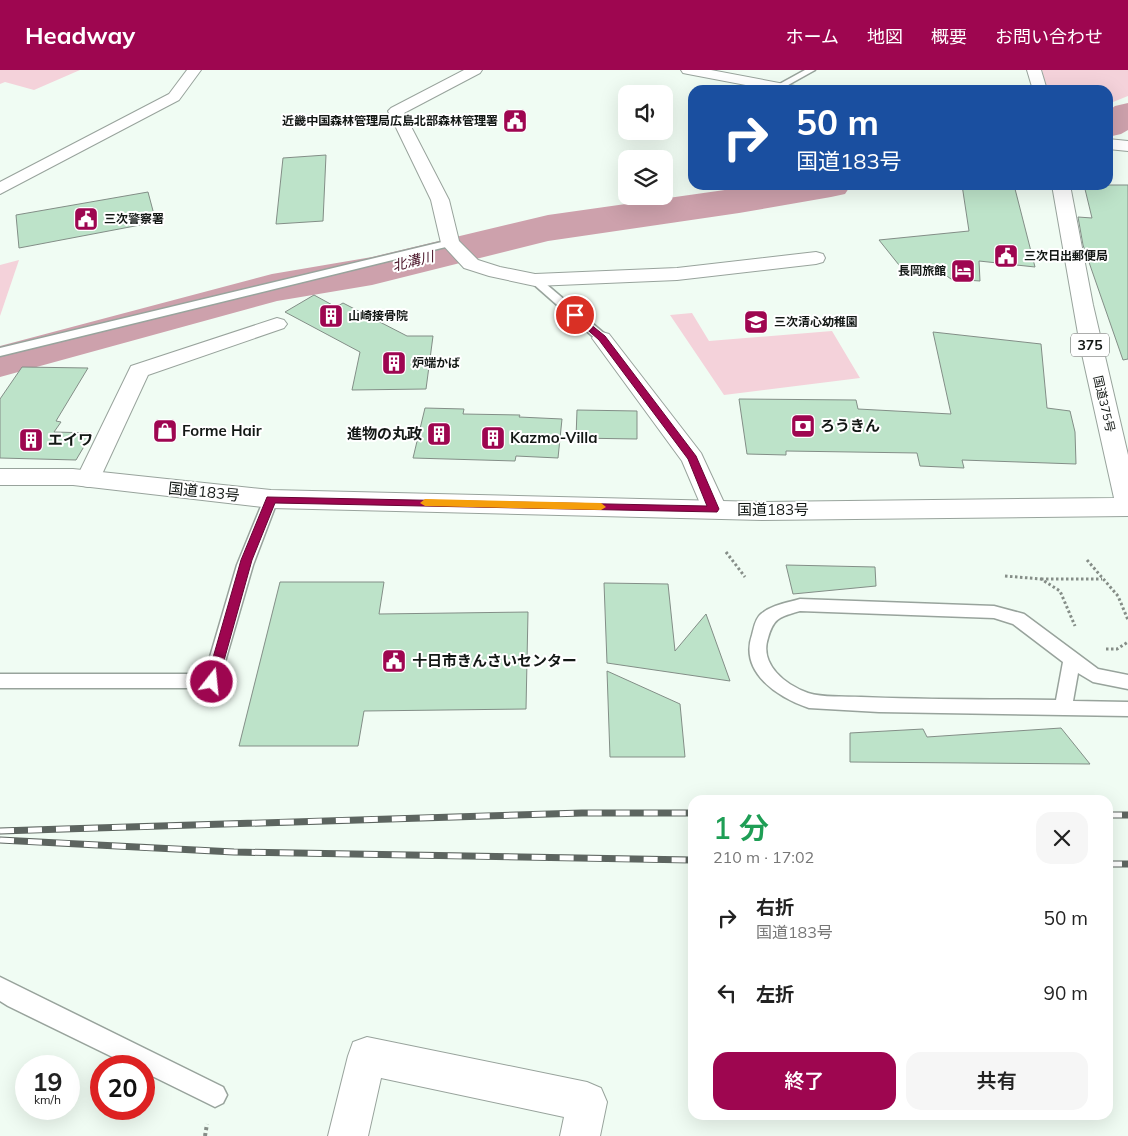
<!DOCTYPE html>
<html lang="ja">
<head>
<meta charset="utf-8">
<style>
  body { margin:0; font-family:Mulish,"Noto Sans JP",sans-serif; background:#f6f6f6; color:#222; height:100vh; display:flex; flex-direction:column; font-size:19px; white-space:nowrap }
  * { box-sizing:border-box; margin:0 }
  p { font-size:16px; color:#767676 }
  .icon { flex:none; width:28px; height:28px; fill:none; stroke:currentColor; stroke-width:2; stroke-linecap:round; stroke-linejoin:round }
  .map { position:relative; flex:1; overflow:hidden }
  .panel { position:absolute; left:688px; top:725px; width:425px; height:325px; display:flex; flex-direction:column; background:#fff; border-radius:15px; box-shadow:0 5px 20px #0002 }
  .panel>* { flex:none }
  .top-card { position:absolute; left:688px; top:15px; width:425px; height:105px; border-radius:15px; box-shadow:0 5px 20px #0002; background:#1a4fa0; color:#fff; overflow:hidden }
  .buttons { position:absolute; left:618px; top:15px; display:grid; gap:10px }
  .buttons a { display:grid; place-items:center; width:55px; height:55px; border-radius:10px; background:#fff; box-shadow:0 5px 20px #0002; font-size:25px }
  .speed { position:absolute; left:15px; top:985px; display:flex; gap:10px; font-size:25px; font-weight:700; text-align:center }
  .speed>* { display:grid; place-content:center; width:65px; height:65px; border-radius:50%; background:#fff; box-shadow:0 5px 20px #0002; line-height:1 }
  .speed small { font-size:12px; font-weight:400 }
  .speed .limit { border:8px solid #d22; background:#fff; color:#111 }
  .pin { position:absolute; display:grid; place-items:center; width:42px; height:42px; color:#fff; margin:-21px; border:2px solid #fff; border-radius:50%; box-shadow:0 1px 5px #0007 }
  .me { position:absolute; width:55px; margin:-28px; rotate:16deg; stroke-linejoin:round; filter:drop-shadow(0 0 4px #0008) }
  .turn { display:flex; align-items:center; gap:18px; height:105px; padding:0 25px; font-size:22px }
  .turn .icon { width:65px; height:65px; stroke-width:2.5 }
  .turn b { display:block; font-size:35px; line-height:42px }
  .round { display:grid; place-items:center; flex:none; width:52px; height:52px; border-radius:15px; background:#f6f6f6 }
  .overview { display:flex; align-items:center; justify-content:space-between; height:85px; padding:0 25px }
  h1 { font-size:30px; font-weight:600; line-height:38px; color:#1e9e55 }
  .primary-button { display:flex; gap:10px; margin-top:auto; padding:10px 25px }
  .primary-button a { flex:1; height:58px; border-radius:15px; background:#9e0650; color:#fff; font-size:20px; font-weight:600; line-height:58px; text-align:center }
  .primary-button a+a { background:#f6f6f6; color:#222 }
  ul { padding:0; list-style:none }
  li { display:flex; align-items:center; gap:15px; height:75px; padding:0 25px }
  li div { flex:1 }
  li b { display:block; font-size:19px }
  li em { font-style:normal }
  header { display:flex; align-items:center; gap:30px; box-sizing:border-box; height:70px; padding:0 25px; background:#9e0650; color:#fff }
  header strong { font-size:24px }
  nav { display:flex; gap:28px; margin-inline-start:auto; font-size:18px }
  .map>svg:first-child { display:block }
</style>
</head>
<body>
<header>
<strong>Headway</strong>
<nav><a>ホーム</a><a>地図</a><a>概要</a><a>お問い合わせ</a></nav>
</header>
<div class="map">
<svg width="1128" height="1066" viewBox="0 0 1128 1066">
  <rect width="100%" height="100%" fill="#f0fcf3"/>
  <g fill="#f4d2da">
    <path d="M0 0H80L34 20 5 12 0 14Z"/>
    <path d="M1042 0H1128V26L1108 34V20H1047Z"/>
    <path d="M19 190 0 246V195Z"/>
    <path d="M692 243 709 271 832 261 860 308 724 325 670 245Z"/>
  </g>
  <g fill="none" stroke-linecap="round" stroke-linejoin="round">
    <g fill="#cda1ac" fill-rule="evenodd">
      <path d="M1128 33V60L1121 64 1108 67V41L1115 36Z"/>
      <path d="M760 115H851L845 124 831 127 739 143 548 171 372 215 277 231 0 307V276L272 204 372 187 548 145Z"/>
    </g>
  </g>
  <g fill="#bde3c9" stroke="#838e87">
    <path d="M326 85 323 151 276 154 283 88Z"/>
    <path d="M962 115H1014L1035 197 979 191 980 211 951 209 940 201 907 205 879 170 969 161Z"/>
    <path d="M1084 115H1128V289L1123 290 1083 175 1078 147 1092 148Z"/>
    <path d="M148 122 156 152 19 178 16 145Z"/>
    <path d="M314 225 336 237 343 233 407 266H433L426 319 352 320 360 282 285 242Z"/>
    <path d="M933 262 1041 274 1047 338 1070 341 1075 362 1076 394 962 390 964 398 920 396 917 383 786 381V385L747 384 739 329 856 330 858 339 951 344Z"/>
    <path d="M22 297 88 298 56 351 61 352 54 362 92 363 76 390 0 388V329Z"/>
    <path d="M425 338 464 339 463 344 520 345 519 347 562 349 558 388 516 386 515 391 413 388Z"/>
    <path d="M577 340 637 341V369L576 368Z"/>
    <path d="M786 495 875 497 876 516 793 524Z"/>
    <path d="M280 512H384L379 544 528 542 526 639 364 641 358 676H239Z"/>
    <path d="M604 513 668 514 675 581 706 544 730 611 607 593Z"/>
    <path d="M607 601 680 634 685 687H610Z"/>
    <path d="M1061 658 1090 694 850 692V663L923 659 927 667Z"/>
  </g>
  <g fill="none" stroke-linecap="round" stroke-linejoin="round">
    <defs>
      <g id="lane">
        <path d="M805 0H815L781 19 774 17Z"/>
        <path d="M450 170 455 173 454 175 0 286V278Z"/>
        <path d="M535 207 539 208 606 265 608 268 606 271H598L531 212 529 210 531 208Z"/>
        <path d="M271 424 276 425 278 429 253 495 218 616 212 618H0V604H205L237 495 264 429 266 425Z"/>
        <path d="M800 529 994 536 1024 544 1098 599 1128 605V619L1093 612 1078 603 1073 631 1128 632V646L879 642 809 638C779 628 739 603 752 565 754 558 755 549 761 544 772 535 786 533 800 529ZM800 541 994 548 1013 554 1063 592 1056 630C991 629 926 630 861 627 846 626 822 628 808 623 786 615 759 595 768 568 774 547 780 547 800 541Z"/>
        <path d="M0 907 223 1017 227 1025 223 1033 215 1037 207 1033 144 1002V996H131L8 936 0 931Z"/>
      </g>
      <g id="street">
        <path d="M187 0H201L179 30 0 124V112L169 24Z"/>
        <path d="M464 0H482L480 3 404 43 449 130 459 171 478 190 500 197 535 204 677 198 816 182 823 184 825 188 823 192 816 194 677 210 535 216 489 206 464 198 441 173 431 130 388 41 391 38Z"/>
        <path d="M277 248 284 250 287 254 284 258 148 305 97 415 88 417 79 415 76 409 131 296Z"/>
        <path d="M602 262 609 264 701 383 727 439 723 445 714 448 705 445 682 391 592 268 595 264Z"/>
        <path d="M367 967 587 1012 601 1018 607 1032 600 1066H560L564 1047 381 1008 368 1066H328L348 986 353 972Z"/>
      </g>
      <g id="secondary">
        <path d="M1027 0H1041L1047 20H1033Z"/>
        <path d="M1108 69 1128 71V81L1108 79Z"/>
      </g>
      <g id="highway">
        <path d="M681 0H711L795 16 800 17 802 20H772L688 4 683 3Z"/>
        <path d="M1052 115H1070L1093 235 1128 385V446L762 450 271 438 73 415H0V399H73L271 420 762 432 1114 428 1080 275Z"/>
      </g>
    </defs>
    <use href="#lane" stroke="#98a39c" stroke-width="3"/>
    <use href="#street" stroke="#98a39c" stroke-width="2"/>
    <use href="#secondary" stroke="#98a39c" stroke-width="2"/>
    <use href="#highway" stroke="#98a39c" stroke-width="2"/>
    <g stroke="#858d87" stroke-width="3" stroke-dasharray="2.5 2.5" stroke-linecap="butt">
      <path d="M726 482 745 507"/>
      <path d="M1087 490 1118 526 1128 550"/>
      <path d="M1005 506 1041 509 1060 521 1075 556"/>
      <path d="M1041 509H1102"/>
      <path d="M1106 579H1117L1128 572"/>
    </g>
    <path stroke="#858d87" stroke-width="4" stroke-dasharray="3 3" stroke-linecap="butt" d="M205 1066 207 1054"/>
    <use href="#lane" fill="#fff" fill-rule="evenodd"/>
    <use href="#street" fill="#fff" fill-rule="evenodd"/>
    <use href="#secondary" fill="#fff" fill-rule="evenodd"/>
    <use href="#highway" fill="#fff" fill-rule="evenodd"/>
    <defs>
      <g id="rail">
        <path d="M1108 745H1128"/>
        <path d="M0 761 582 743H692"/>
        <path d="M0 770 234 782 692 790"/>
        <path d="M1108 794H1128"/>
      </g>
    </defs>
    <use href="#rail" stroke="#5d6560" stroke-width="7"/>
    <use href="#rail" stroke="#fff" stroke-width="5" stroke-dasharray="14" stroke-linecap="butt"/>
  </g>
  <path fill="#9e0650" stroke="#670434" d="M575 242 605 266 696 386 719 439 717 442 275 433 252 490 218 612 216 615H207L206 612 241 490 267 427 707 436 688 389 599 270 572 246 571 245Z"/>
  <path fill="#f59e0b" d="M425 429 601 433 606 437 601 440 425 436 420 433Z"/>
  <defs>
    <symbol id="civic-square" viewBox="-11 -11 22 22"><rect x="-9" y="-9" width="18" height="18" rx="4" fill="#9e0650" stroke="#fff"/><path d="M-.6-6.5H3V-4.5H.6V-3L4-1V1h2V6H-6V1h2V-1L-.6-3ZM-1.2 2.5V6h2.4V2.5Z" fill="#fff"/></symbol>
    <symbol id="hotel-square" viewBox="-11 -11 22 22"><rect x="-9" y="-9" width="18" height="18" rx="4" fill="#9e0650" stroke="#fff"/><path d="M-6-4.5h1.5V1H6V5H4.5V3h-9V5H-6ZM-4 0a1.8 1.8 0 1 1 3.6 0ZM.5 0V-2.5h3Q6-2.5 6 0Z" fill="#fff"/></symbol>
    <symbol id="building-square" viewBox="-11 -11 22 22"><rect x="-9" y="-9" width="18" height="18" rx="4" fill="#9e0650" stroke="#fff"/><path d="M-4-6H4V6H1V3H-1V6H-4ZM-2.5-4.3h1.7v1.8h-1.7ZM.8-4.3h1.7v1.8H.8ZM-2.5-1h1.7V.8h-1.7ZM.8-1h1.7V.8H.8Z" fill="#fff"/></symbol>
    <symbol id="school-square" viewBox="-11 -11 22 22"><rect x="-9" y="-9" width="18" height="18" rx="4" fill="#9e0650" stroke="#fff"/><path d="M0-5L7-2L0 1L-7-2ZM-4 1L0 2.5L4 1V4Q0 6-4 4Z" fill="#fff"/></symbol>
    <symbol id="bank-square" viewBox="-11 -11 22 22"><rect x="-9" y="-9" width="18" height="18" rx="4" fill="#9e0650" stroke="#fff"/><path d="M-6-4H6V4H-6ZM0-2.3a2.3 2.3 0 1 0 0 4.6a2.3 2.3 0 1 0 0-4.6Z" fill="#fff"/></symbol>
    <symbol id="shop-square" viewBox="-11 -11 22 22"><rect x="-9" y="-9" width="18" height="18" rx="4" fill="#9e0650" stroke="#fff"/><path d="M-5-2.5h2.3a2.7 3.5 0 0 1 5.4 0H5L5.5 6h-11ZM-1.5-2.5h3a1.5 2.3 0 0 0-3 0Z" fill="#fff"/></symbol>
  </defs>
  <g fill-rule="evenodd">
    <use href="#civic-square" x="501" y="37" width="28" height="28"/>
    <use href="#civic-square" x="72" y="135" width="28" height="28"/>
    <use href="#civic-square" x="992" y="172" width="28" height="28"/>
    <use href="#hotel-square" x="949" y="187" width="28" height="28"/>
    <use href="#building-square" x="317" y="232" width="28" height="28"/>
    <use href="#school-square" x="742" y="238" width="28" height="28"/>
    <use href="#building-square" x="380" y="279" width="28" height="28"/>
    <use href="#bank-square" x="789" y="342" width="28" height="28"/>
    <use href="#shop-square" x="151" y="347" width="28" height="28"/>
    <use href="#building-square" x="425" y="350" width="28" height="28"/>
    <use href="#building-square" x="479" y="354" width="28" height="28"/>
    <use href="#building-square" x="17" y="356" width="28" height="28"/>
    <use href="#civic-square" x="380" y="577" width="28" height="28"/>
  </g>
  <g text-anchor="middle" stroke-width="4" stroke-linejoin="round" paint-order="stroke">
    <g font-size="12" font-weight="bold" fill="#131815" stroke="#fff" text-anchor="start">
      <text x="498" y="55" text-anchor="end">近畿中国森林管理局広島北部森林管理署</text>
      <text x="104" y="153">三次警察署</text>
      <text x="1024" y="190">三次日出郵便局</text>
      <text x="946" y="205" text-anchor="end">長岡旅館</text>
      <text x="348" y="250">山崎接骨院</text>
      <text x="774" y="256">三次清心幼稚園</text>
      <text x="412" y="297">炉端かば</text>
    </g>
    <g font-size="12" fill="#131815" stroke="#fff">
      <text transform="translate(1104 334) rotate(77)" y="4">国道375号</text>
    </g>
    <g font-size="14" font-style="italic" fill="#491327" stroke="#fff">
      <text transform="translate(413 191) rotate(-14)" y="5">北溝川</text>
    </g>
    <rect fill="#fff" stroke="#5a5d5b" stroke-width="1" x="1071" y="263.5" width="38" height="23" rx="4"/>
    <g font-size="14" font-weight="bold" fill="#131815">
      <text x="1090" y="280">375</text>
    </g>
    <g font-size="15" font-weight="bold" fill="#131815" stroke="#fff" text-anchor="start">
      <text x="820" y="361">ろうきん</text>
      <text x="182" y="366">Forme Hair</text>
      <text x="422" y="369" text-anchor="end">進物の丸政</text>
      <text x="510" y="373">Kazmo-Villa</text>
      <text x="48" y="375">エイワ</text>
      <text x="412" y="596">十日市きんさいセンター</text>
    </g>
    <g font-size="15" fill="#131815" stroke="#fff">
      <text transform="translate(204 422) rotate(6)" y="5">国道183号</text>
      <text x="773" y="445">国道183号</text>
    </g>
  </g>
</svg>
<div class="buttons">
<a><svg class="icon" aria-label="sound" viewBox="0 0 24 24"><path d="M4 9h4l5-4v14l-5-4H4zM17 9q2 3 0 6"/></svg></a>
<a><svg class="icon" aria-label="layers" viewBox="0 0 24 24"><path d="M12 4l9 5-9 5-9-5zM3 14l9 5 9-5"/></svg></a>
</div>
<div class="speed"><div>19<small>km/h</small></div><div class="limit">20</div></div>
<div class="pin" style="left:575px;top:245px;background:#d93025"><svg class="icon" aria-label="arrive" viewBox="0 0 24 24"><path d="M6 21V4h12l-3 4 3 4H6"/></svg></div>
<svg class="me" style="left:212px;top:612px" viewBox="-20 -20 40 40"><circle r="17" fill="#9e0650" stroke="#fff" stroke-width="3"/><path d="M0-11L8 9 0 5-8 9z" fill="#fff"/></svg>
<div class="top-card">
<div class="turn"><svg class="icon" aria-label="right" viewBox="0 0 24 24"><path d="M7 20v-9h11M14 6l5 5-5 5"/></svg><div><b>50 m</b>国道183号</div></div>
</div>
<section class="panel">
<div class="overview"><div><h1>1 分</h1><p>210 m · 17:02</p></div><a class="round"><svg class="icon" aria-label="close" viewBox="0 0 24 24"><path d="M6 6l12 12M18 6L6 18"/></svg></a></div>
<ul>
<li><svg class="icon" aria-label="right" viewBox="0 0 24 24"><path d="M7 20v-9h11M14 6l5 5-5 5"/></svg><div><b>右折</b><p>国道183号</p></div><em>50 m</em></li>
<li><svg class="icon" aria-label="left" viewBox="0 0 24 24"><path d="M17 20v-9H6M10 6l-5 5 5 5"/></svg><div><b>左折</b></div><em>90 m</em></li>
</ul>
<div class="primary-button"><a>終了</a><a>共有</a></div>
</section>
</div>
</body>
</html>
